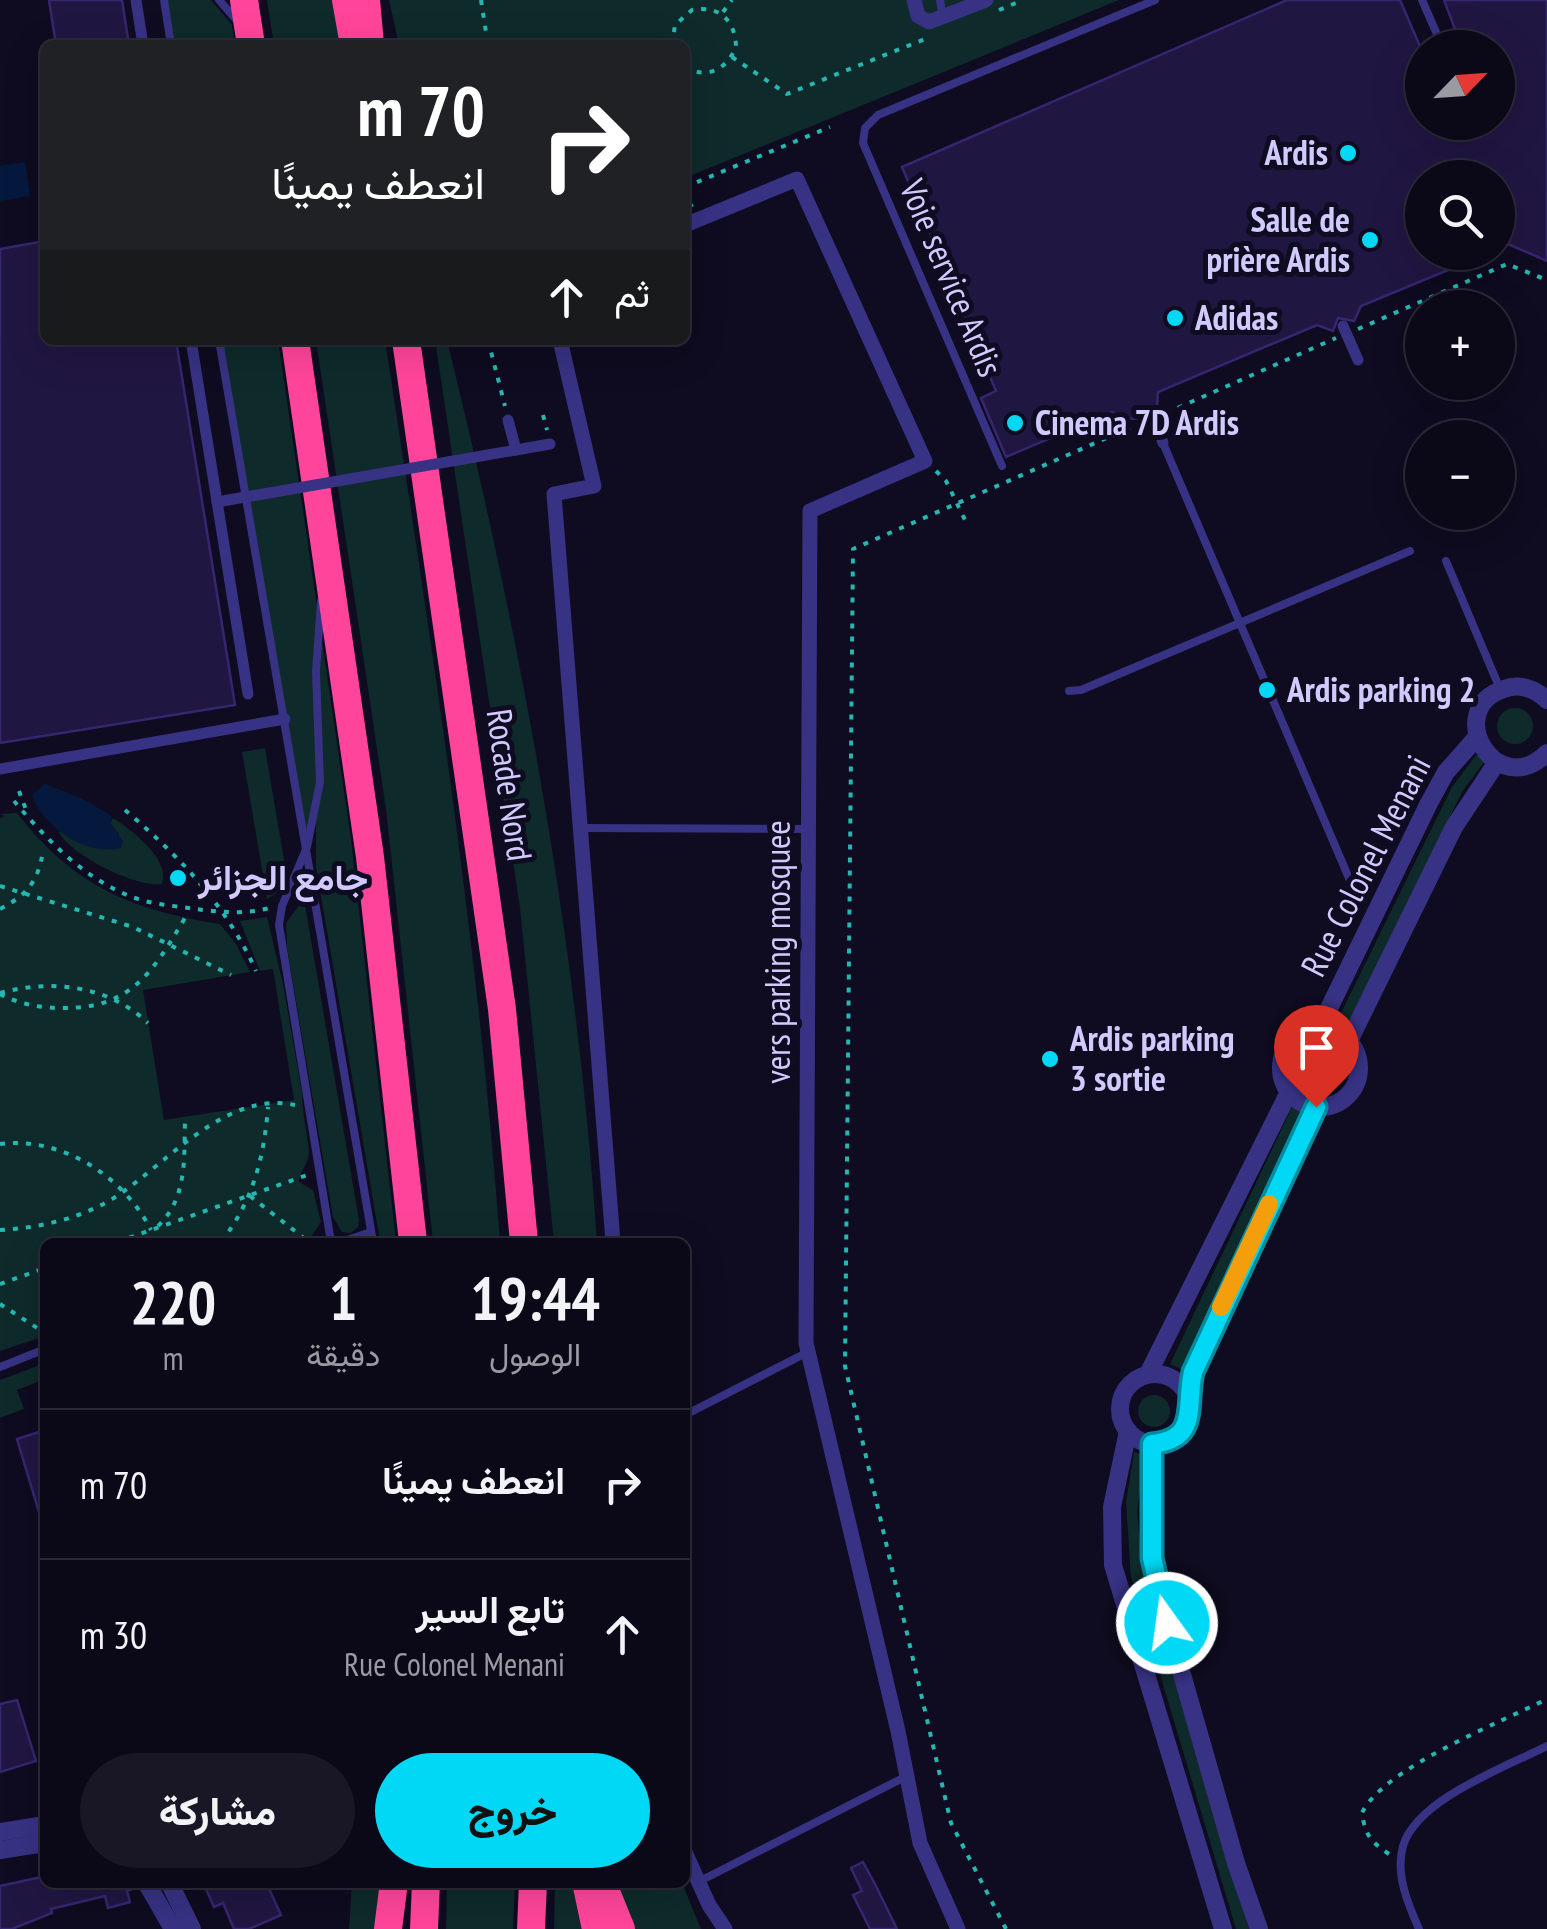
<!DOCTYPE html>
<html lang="ar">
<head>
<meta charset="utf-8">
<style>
  body { margin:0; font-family:"PT Sans Narrow",Vazirmatn,sans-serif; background:#191625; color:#f1f3f6; direction:rtl; height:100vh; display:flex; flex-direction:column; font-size:38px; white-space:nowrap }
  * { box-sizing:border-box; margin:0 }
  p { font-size:32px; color:#9a9aa2 }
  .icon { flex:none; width:55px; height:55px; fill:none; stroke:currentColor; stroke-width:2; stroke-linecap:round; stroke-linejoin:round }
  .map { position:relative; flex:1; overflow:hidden; direction:ltr }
  .drawer { position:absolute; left:40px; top:1238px; width:650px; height:650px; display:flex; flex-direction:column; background:#0b0818; border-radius:15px; box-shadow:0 10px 40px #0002,0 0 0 2px #2b2937; direction:rtl }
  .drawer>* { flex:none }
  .banner { position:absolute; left:40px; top:40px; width:650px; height:305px; border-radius:15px; box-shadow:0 10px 40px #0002,0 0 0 2px #2b2937; direction:rtl; background:#202124; color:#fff; overflow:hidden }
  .needle { width:65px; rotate:65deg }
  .controls { position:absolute; left:1405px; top:30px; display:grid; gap:20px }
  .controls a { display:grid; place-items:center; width:110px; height:110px; border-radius:50%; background:#0b0818; box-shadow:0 10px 40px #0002,0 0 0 2px #2b2937; font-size:50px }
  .pin { position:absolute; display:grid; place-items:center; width:85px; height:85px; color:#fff; margin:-102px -42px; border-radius:50% 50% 50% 0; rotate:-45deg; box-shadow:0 0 10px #0007 }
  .pin .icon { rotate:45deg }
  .me { position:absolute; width:110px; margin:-55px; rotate:346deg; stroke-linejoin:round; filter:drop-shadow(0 0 8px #0008) }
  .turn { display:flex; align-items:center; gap:35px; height:210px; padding:0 40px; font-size:45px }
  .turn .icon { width:130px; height:130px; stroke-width:2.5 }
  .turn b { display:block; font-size:70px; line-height:85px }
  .then { display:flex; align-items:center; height:95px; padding:0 40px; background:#0003; gap:20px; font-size:38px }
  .eta { display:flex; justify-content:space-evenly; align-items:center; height:170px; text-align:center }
  .eta b { font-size:60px; font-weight:800; line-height:70px }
  .button { display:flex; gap:20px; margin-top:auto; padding:20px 40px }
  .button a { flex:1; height:115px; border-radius:60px; background:#00d8f5; color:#111; font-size:40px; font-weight:800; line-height:115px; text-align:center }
  .button a+a { background:#191625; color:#f1f3f6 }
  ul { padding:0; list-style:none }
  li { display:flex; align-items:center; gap:30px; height:150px; padding:0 40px; border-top:2px solid #2b2937 }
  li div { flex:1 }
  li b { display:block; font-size:38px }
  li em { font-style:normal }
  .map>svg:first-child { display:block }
</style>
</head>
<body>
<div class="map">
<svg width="1547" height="1929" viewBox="0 0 1547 1929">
  <rect width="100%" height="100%" fill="#0f0b20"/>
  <g fill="#0e2a2a">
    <path d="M164 0H211L232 25 235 45H171Z"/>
    <path d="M267 0H334L341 45H274Z"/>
    <path d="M389 0H1119L685 178V45H399Z"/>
    <path d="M219 340H278L351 839 396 1242 380 1241 316 867V812L307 847Z"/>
    <path d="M316 340H385C431 640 478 940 500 1242H433L386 809Z"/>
    <path d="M435 340H447C520 636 577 938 597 1242H554L520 908Z"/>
    <circle cx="1515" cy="726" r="18"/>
    <path d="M265 748 287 877 279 892 267 899 242 752Z"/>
    <path d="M1477 754 1485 761 1462 792 1346 1028 1336 1023 1452 787Z"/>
    <path d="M17 813C74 886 131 910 220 924L236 944 250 972 143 990 164 1120 294 1100 273 969 260 971 240 921 267 917 283 984 302 1093C302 1112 307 1131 309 1151 309 1164 300 1170 299 1182L313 1190 321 1222 308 1242H45V1336L0 1351V818L5 816 0 814Z"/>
    <path d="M113 818C132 830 171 860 162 884 136 888 70 855 58 831L101 848 119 834 110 823Z"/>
    <path d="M304 899 359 1220 358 1227 351 1233 342 1232 333 1217 287 948 286 923Z"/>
    <circle cx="1318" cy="1066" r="17"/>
    <path d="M1293 1105 1304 1110 1181 1369 1170 1364Z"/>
    <path d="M45 1363V1379L17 1390 24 1409 0 1418V1380Z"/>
    <circle cx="1154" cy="1411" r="16"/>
    <path d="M1134 1452 1145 1455 1137 1511 1143 1574 1249 1929H1236L1131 1577 1126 1503Z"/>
    <path d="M352 1883H388L384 1929H349Z"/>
    <path d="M447 1883H515L513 1929H446Z"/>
    <path d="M555 1883H576L583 1929H554Z"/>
    <path d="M613 1883H682L701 1929H633Z"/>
  </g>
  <g fill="#05193f">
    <path d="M25 162 30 196 0 201V166Z"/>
    <path d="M45 784 85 800 112 816 110 823 123 841 121 848C86 857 43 827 32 795Z"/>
  </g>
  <g fill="#201642" stroke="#362670" stroke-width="2.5">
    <path d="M49 0H122L129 45H56Z"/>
    <path d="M1287 0H1400L1422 51V122H1498V48H1462L1444 0H1547V261L1508 244 1498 249V178H1422V252L1489 253 1361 306 1354 321 1338 318 1333 331 1317 325 1158 392 1157 408 1149 410 1146 418 1127 419 1112 412 1006 457 981 398 996 391 902 167Z"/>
    <path d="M45 241V340H176L235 705 0 743V249Z"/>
    <path d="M45 1430V1518L41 1519 17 1439Z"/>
    <path d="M17 1700 36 1761 0 1772V1704Z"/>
    <path d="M863 1862 875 1884 897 1929H870L853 1895 862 1891 851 1868Z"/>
    <path d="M41 1877 42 1882H134L135 1888 127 1891 130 1902 108 1908 105 1896 51 1909 52 1913 12 1929H0V1886Z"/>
    <path d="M203 1882H266L281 1915 249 1929H234L223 1903 214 1907Z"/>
  </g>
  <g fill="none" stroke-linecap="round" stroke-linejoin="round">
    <g stroke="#25b8b2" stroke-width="4" stroke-dasharray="5 8" stroke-linecap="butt">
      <path d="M481 0 488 45"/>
      <path d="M999 10 1023 0"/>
      <path d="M723 12 732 0"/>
      <path d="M672 45 675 25 692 10C719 5 735 20 736 46 728 69 707 80 685 67"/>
      <path d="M732 57 787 94 925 39"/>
      <path d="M685 187 830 127"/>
      <path d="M685 193 692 207"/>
      <path d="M1358 329 1507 264 1547 280"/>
      <path d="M488 340 505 406"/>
      <path d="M1166 413 1336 338"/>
      <path d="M543 415 547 430"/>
      <path d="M936 471 946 481 968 526"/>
      <path d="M19 791 28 815"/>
      <path d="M14 801C48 841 89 884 141 900 158 905 177 906 195 909 219 912 248 915 272 907"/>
      <path d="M125 810C179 856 227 906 256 971"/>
      <path d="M0 886 133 927 231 975"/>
      <path d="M0 909C27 895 38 882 43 851"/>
      <path d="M0 993C51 979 108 985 148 1023"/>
      <path d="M0 994C19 1004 40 1008 61 1008 131 1009 152 973 185 918"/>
      <path d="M0 1144C62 1136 124 1177 151 1230"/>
      <path d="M250 1196 309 1242"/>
      <path d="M158 1226C188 1198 184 1155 185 1117"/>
      <path d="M0 1230C40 1228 83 1218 117 1196 167 1163 227 1090 295 1105"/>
      <path d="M117 1242 310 1174"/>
      <path d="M221 1242C253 1201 264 1158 268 1107"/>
      <path d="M0 1284 45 1268"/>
      <path d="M0 1304 45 1333"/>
      <path d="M1389 1854C1371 1842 1365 1835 1362 1813 1382 1769 1501 1722 1547 1699"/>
      <path d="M1006 1929 951 1823 845 1366 853 549 1143 422"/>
    </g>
    <g stroke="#373283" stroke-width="8">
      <path d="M164 0 171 45"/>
      <path d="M219 0 239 23"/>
      <path d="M940 0 943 17"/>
      <path d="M1422 0 1443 48"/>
      <path d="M219 340 373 1242"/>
      <path d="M1163 443 1357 897"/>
      <path d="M1002 466 863 143 865 128 878 115 1155 0"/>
      <path d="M1446 561 1500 689"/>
      <path d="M321 601 316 672 320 782 307 847 282 906 279 925 331 1242"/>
      <path d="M1069 691 1081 690 1410 551"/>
      <path d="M580 828 808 829"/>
      <path d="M341 1242 371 1232"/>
      <path d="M0 1367 45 1349"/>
      <path d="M685 1415 808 1352"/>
      <path d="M282 1882 283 1885"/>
      <path d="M698 1882 907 1776"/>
      <path d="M1419 1929C1408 1904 1395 1874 1403 1846 1417 1799 1506 1767 1547 1746"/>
    </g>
    <g stroke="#373283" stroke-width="11">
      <path d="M136 0 143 45"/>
      <path d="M1343 326 1358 360"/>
      <path d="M191 340 248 694"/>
      <path d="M1155 417 1163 443"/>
      <path d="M508 420 516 450"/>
      <path d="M0 769 285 719"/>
    </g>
    <g stroke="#373283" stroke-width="15">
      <path d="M914 0 918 16 929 22 986 0"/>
      <path d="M685 225 797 179 925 461 810 511 806 1343 898 1731 920 1843 958 1929"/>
      <path d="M560 340 594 486 554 494 613 1242"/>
      <path d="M685 1852 709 1905 725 1929"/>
    </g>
    <g stroke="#373283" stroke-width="18">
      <path d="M1547 700C1535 689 1520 683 1504 689 1442 709 1496 803 1547 753"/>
      <path d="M1319 1029 1429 803 1446 772 1477 737"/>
      <circle cx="1320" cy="1068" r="39"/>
      <path d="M1349 1041 1454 827 1497 762"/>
      <circle cx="1155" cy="1409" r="35"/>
      <path d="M1148 1374 1289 1092"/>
      <path d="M1187 1394 1193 1372 1223 1301 1316 1107"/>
      <path d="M1128 1431 1112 1507 1113 1565 1223 1929"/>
      <path d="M1152 1444 1149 1523 1157 1587 1236 1863 1259 1929"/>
      <path d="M0 1832 45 1825"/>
      <path d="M0 1850 45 1843"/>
      <path d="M146 1882 173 1929"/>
      <path d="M169 1882 192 1929"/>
    </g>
    <g stroke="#ff459b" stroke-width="28">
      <path d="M244 0 251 45"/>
      <path d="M346 0 354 45"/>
      <path d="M366 0 370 44"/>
      <path d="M295 340 370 857 413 1242"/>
      <path d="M406 340 502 1009 524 1242"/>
      <path d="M586 1882 596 1929"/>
      <path d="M602 1882 621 1929"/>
      <path d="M388 1929 394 1882"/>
      <path d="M424 1929 426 1882"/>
      <path d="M531 1929 533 1882"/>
    </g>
    <path stroke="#373283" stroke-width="11" d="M217 502 550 444"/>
  </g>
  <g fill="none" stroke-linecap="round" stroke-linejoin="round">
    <defs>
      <path id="route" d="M1167 1623 1152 1558V1444C1200 1439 1185 1406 1193 1372L1316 1107"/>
    </defs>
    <use href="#route" stroke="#008c9f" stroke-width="25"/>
    <use href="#route" stroke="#00d8f5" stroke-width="18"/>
    <path stroke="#f59e0b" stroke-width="18" d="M1221 1307 1269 1204"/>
  </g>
  <g fill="#00d8f5" stroke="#0f0b20" stroke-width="4">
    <circle cx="1348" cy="153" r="10"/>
    <circle cx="1370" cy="240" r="10"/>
    <circle cx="1175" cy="318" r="10"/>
    <circle cx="1015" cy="423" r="10"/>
    <circle cx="1267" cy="690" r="10"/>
    <circle cx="178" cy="878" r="10"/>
    <circle cx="1050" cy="1059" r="10"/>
  </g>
  <g text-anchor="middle" stroke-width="10" stroke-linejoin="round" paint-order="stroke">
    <g font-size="35" font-weight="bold" fill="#d1caff" stroke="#0f0b20" text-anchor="start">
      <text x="1328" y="165" text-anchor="end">Ardis</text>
      <text x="1350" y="232" text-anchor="end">Salle de<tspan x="1350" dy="40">prière Ardis</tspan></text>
      <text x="1195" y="330">Adidas</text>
      <text x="1035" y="435">Cinema 7D Ardis</text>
      <text x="1287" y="702">Ardis parking 2</text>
      <text x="198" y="890">جامع الجزائر</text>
      <text x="1070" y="1051">Ardis parking<tspan x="1070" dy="40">3 sortie</tspan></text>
    </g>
    <g font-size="35" fill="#d1caff" stroke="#0f0b20">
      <text transform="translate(951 278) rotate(67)" y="12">Voie service Ardis</text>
      <text transform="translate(509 785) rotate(82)" y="12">Rocade Nord</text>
      <text transform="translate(1366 866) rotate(-63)" y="12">Rue Colonel Menani</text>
      <text transform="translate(778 952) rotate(-90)" y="12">vers parking mosquee</text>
    </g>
  </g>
</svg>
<div class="controls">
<a><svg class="needle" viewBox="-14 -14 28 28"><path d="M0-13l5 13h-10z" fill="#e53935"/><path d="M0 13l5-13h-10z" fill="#9a9aa2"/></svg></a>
<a><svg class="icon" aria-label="search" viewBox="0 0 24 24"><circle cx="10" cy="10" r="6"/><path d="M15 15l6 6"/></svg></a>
<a>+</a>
<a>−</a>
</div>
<div class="pin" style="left:1316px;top:1107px;background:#d93025"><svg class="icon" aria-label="arrive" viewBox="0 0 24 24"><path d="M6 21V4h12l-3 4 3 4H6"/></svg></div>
<svg class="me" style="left:1167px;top:1623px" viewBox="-20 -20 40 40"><circle r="17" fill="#00d8f5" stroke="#fff" stroke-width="3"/><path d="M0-11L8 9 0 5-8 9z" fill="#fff"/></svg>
<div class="banner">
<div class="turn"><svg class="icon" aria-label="right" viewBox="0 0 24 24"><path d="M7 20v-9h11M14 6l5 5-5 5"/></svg><div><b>70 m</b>انعطف يمينًا</div></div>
<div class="then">ثم<svg class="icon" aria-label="ahead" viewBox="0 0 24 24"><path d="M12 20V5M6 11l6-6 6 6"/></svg></div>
</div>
<section class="drawer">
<div class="eta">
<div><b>19:44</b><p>الوصول</p></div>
<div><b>1</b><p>دقيقة</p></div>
<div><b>220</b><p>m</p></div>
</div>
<ul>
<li><svg class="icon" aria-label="right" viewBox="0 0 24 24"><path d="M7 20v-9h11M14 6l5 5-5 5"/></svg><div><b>انعطف يمينًا</b></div><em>70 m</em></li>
<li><svg class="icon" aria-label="ahead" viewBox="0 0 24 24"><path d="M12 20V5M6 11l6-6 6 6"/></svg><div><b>تابع السير</b><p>Rue Colonel Menani</p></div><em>30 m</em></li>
</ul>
<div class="button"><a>خروج</a><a>مشاركة</a></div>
</section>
</div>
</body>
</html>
